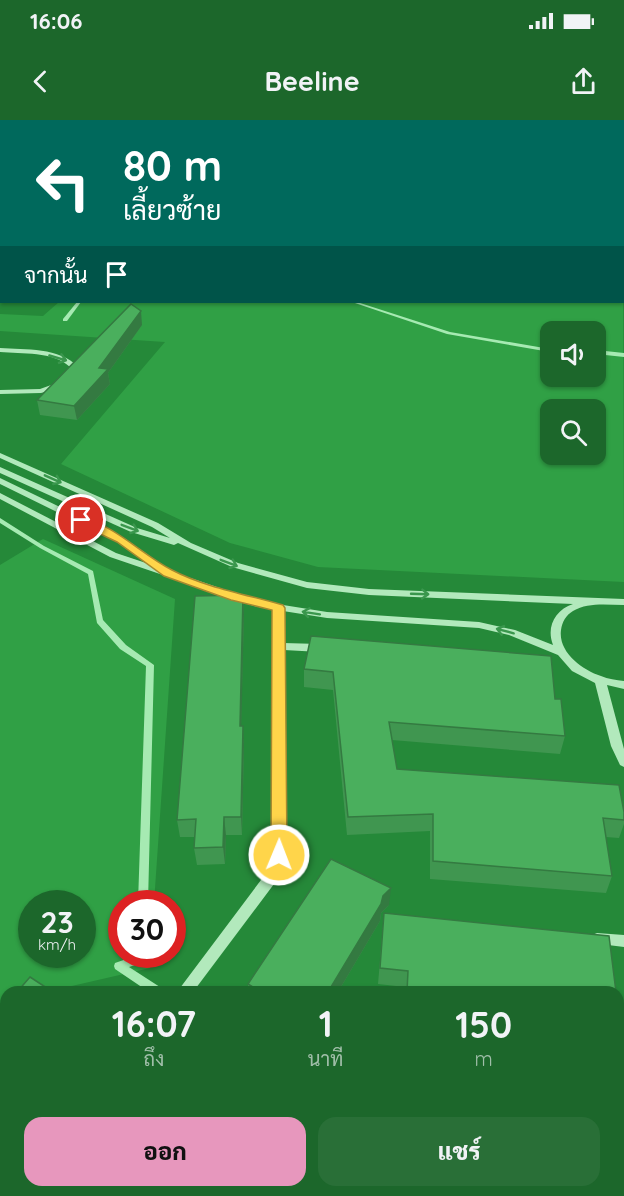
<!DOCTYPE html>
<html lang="th">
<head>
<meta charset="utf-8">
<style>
  body { margin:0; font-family:Quicksand,Sarabun,sans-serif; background:#296f37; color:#f1f3f6; height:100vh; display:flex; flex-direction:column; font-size:22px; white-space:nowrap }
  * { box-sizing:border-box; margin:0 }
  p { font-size:20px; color:#a0bea9 }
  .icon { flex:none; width:33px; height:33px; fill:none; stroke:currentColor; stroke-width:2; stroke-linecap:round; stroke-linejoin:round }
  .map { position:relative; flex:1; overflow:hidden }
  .sheet { position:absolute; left:0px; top:866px; width:624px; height:212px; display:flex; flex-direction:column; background:#1c672b; border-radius:18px 18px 0 0; box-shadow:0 2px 4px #0004 }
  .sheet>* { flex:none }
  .banner { position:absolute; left:0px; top:0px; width:624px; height:183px; box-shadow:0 2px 4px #0004; background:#00695c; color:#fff; overflow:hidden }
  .buttons { position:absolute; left:540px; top:201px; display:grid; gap:12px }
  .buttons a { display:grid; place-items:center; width:66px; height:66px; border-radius:12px; background:#1c672b; box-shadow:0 2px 4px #0004; font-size:30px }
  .speed { position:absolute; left:18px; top:770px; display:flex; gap:12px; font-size:30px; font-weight:700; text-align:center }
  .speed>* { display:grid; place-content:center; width:78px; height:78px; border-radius:50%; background:#1c672b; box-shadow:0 2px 4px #0004; line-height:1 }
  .speed small { font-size:15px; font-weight:400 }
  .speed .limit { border:9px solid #d22; background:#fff; color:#111 }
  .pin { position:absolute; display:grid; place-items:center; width:51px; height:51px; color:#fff; margin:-26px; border:3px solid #fff; border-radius:50%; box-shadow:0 2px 6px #0007 }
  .me { position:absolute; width:66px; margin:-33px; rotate:1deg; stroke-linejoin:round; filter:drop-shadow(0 0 4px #0008) }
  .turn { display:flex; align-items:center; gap:21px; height:126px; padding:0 24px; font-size:27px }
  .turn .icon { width:78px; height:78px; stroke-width:2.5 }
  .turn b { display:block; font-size:42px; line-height:51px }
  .then { display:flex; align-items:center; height:57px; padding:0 24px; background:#0003; gap:12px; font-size:22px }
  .eta { display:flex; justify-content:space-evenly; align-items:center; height:102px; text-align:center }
  .eta b { font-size:36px; font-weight:800; line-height:42px }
  .action { display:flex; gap:12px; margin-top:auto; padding:12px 24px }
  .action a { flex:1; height:69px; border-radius:18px; background:#e797bd; color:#111; font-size:24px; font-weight:800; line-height:69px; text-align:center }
  .action a+a { background:#296f37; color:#f1f3f6 }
  .status { display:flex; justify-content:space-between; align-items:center; height:42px; padding:0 30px; background:#1c672b; direction:ltr }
  .status svg { height:16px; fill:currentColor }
  header { display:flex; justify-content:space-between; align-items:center; height:78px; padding:0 24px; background:#1c672b; font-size:27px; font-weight:800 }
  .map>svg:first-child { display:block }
</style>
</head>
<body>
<div class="status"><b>16:06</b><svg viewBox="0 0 49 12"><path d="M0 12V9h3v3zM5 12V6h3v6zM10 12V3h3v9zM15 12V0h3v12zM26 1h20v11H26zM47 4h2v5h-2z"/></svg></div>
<header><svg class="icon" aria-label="back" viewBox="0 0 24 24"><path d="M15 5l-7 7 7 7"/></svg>Beeline<svg class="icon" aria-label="share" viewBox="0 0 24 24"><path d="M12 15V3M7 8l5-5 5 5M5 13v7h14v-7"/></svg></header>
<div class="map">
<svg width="624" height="1076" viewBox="0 0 624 1076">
  <rect width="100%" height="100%" fill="#258939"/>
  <g fill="#30a045" fill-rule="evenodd">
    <path d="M623 129 624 462 318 447 230 423 61 344 165 222 0 211V194L43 196 59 182H622ZM550 212H596V256H550ZM550 290H596V334H550Z"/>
    <path d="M43 419 175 479 154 783H122V834H151L150 848 50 871 6 872V903L0 909V445ZM32 783H82V834H32Z"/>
  </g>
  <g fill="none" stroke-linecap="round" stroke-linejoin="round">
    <g fill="#a6eab2" fill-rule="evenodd">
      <path d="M389 0H393L392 2H389Z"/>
      <rect x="622" y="131" width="2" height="2"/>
      <path d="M77 182H81L67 201H63V199Z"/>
      <path d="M352 182H357L450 212 550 229V232L447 214Z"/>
      <path d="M596 230 624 233V237L596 234Z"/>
      <path d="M0 398 44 426 93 451 103 500 126 525 154 545 148 783H138L146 546 120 529 97 503 88 454 40 428 0 403Z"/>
      <path d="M135 834H145L144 842 129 847 163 869 164 872H149L115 849 114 846 115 843 135 836Z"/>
      <path d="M460 1071H476L479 1076H463Z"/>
    </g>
    <g fill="#b2e9bc" fill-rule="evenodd">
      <path d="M0 228C25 230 60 227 78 247L60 268 41 273 0 274V270L40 269 54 264 70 247C53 231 22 234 0 232Z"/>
      <path d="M0 333 158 403 191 423 238 443 307 462 369 469 624 479V485C607 485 588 482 573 491 566 495 562 502 561 510 558 532 582 550 601 556 608 559 616 560 624 561V569L607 565 624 629V647L620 645 611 626 595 563 572 551 558 535 509 515 479 508 327 498 283 491V523L320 524 325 528 320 532 284 530 286 719 282 747 274 764 193 872H177L264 756 270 746 274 719 273 490 254 486 110 437 0 379V373L116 433 149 444 118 422 0 364V358L124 418 161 444 163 446 161 448 258 481 327 492 479 502 515 510 553 525C546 507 555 490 573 484L369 475 307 468 232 447 178 423 174 425 131 412 0 353V347L137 408 170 418 152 407 0 338Z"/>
      <path d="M597 813 624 815V827L592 823 590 819 592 815Z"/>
      <path d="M618 1010 624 1011V1027L618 1026Z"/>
      <path d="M19 1071H37L35 1076H17Z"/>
      <path d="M370 1071H391L393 1076H372Z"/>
    </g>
    <g fill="#f5fef7" fill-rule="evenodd">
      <path d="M88 0 87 2H80L81 0Z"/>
      <path d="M0 81H2L0 87Z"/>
    </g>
    <g fill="#fff" fill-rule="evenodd">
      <path d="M13 0H21L12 2Z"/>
      <path d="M50 0H58L49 2Z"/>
      <path d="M0 11H2L0 16Z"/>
      <path d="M0 45H2L0 52Z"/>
    </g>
  </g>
  <g fill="#409650">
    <path d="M142 205 108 253 110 264 77 300 40 295 37 280Z"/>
    <path d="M243 475 244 493 241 606 244 624 242 715H226L225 744 197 745 194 728 195 717H180L177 700Z"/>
    <path d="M311 516 555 579 565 616 560 634 392 620 397 649 624 692V704L619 718 606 717 612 756 606 773 430 759V711L347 715 333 570 304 567V549Z"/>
    <path d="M389 785 381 793 380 801 338 872H248V864Z"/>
    <path d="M384 793 616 872H405V867L378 864Z"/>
  </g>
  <g fill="#347a41">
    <path d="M141 191 142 205 108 253 110 264 77 300 74 286 99 248Z"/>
    <path d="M243 475 244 493 241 624 240 606Z"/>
    <path d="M243 606 244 624 242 715 241 697Z"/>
    <path d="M224 697 226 715 225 744 223 727Z"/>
    <path d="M391 768 389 785 381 793 380 801 338 872H328L383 776Z"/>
    <path d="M6 984V1008L0 1016V991Z"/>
  </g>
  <g fill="#4aaf5d" stroke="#347a41" stroke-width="1.5">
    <path d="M131 184 141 191 99 248 108 249 74 286 37 280Z"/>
    <path d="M243 475 240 606H243L241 697H224L223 727 194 728 196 699 177 700 195 476Z"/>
    <path d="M311 516 551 536 555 579H561L565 616 389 602 397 649 619 665 624 692V700L603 698 612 756 433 741V694L348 697 333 552 304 549Z"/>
    <path d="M331 739 391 768 383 776 381 784 328 872H261L248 864Z"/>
    <path d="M384 793 609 816 616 872H407L408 851 380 848Z"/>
    <path d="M30 857 53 872H17Z"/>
    <path d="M6 885V984L0 991V892Z"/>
    <path d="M101 1071H352L359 1076H98Z"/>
  </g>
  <defs><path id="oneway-shaft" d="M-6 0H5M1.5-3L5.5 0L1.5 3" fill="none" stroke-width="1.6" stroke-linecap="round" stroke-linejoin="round" transform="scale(1.5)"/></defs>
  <g stroke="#3a974d">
    <use href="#oneway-shaft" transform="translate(58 238) rotate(16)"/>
    <use href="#oneway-shaft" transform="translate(53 359) rotate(24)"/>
    <use href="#oneway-shaft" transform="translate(130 408) rotate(21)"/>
    <use href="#oneway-shaft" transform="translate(229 443) rotate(21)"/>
    <use href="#oneway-shaft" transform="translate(420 474) rotate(2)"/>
    <use href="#oneway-shaft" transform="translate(311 493) rotate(-171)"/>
    <use href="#oneway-shaft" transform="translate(505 511) rotate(-165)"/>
  </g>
  <path fill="#ffd54a" stroke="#a68a30" stroke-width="1.5" d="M81 397C116 406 141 434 172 450 204 467 248 475 283 485L285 488 287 735 285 740 279 742 273 740 271 735 272 490 231 480 164 456 117 422 77 403 75 400Z"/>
</svg>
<div class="buttons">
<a><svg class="icon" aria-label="sound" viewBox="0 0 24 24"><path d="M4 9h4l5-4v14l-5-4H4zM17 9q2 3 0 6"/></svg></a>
<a><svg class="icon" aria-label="search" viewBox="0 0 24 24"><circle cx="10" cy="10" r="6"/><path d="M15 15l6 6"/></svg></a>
</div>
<div class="speed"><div>23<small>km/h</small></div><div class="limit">30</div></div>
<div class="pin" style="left:81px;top:400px;background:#d93025"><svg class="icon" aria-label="arrive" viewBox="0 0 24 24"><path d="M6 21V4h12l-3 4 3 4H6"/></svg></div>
<svg class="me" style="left:279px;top:735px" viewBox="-20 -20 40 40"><circle r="17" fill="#ffd54a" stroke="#fff" stroke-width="3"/><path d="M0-11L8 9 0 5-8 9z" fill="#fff"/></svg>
<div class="banner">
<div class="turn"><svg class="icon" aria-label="left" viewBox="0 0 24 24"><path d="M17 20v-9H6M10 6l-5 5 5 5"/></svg><div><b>80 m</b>เลี้ยวซ้าย</div></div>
<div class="then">จากนั้น<svg class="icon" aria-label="arrive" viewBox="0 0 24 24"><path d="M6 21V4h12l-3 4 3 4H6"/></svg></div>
</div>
<section class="sheet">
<div class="eta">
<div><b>16:07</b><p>ถึง</p></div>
<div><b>1</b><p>นาที</p></div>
<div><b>150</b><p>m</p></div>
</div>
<div class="action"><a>ออก</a><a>แชร์</a></div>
</section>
</div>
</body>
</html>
